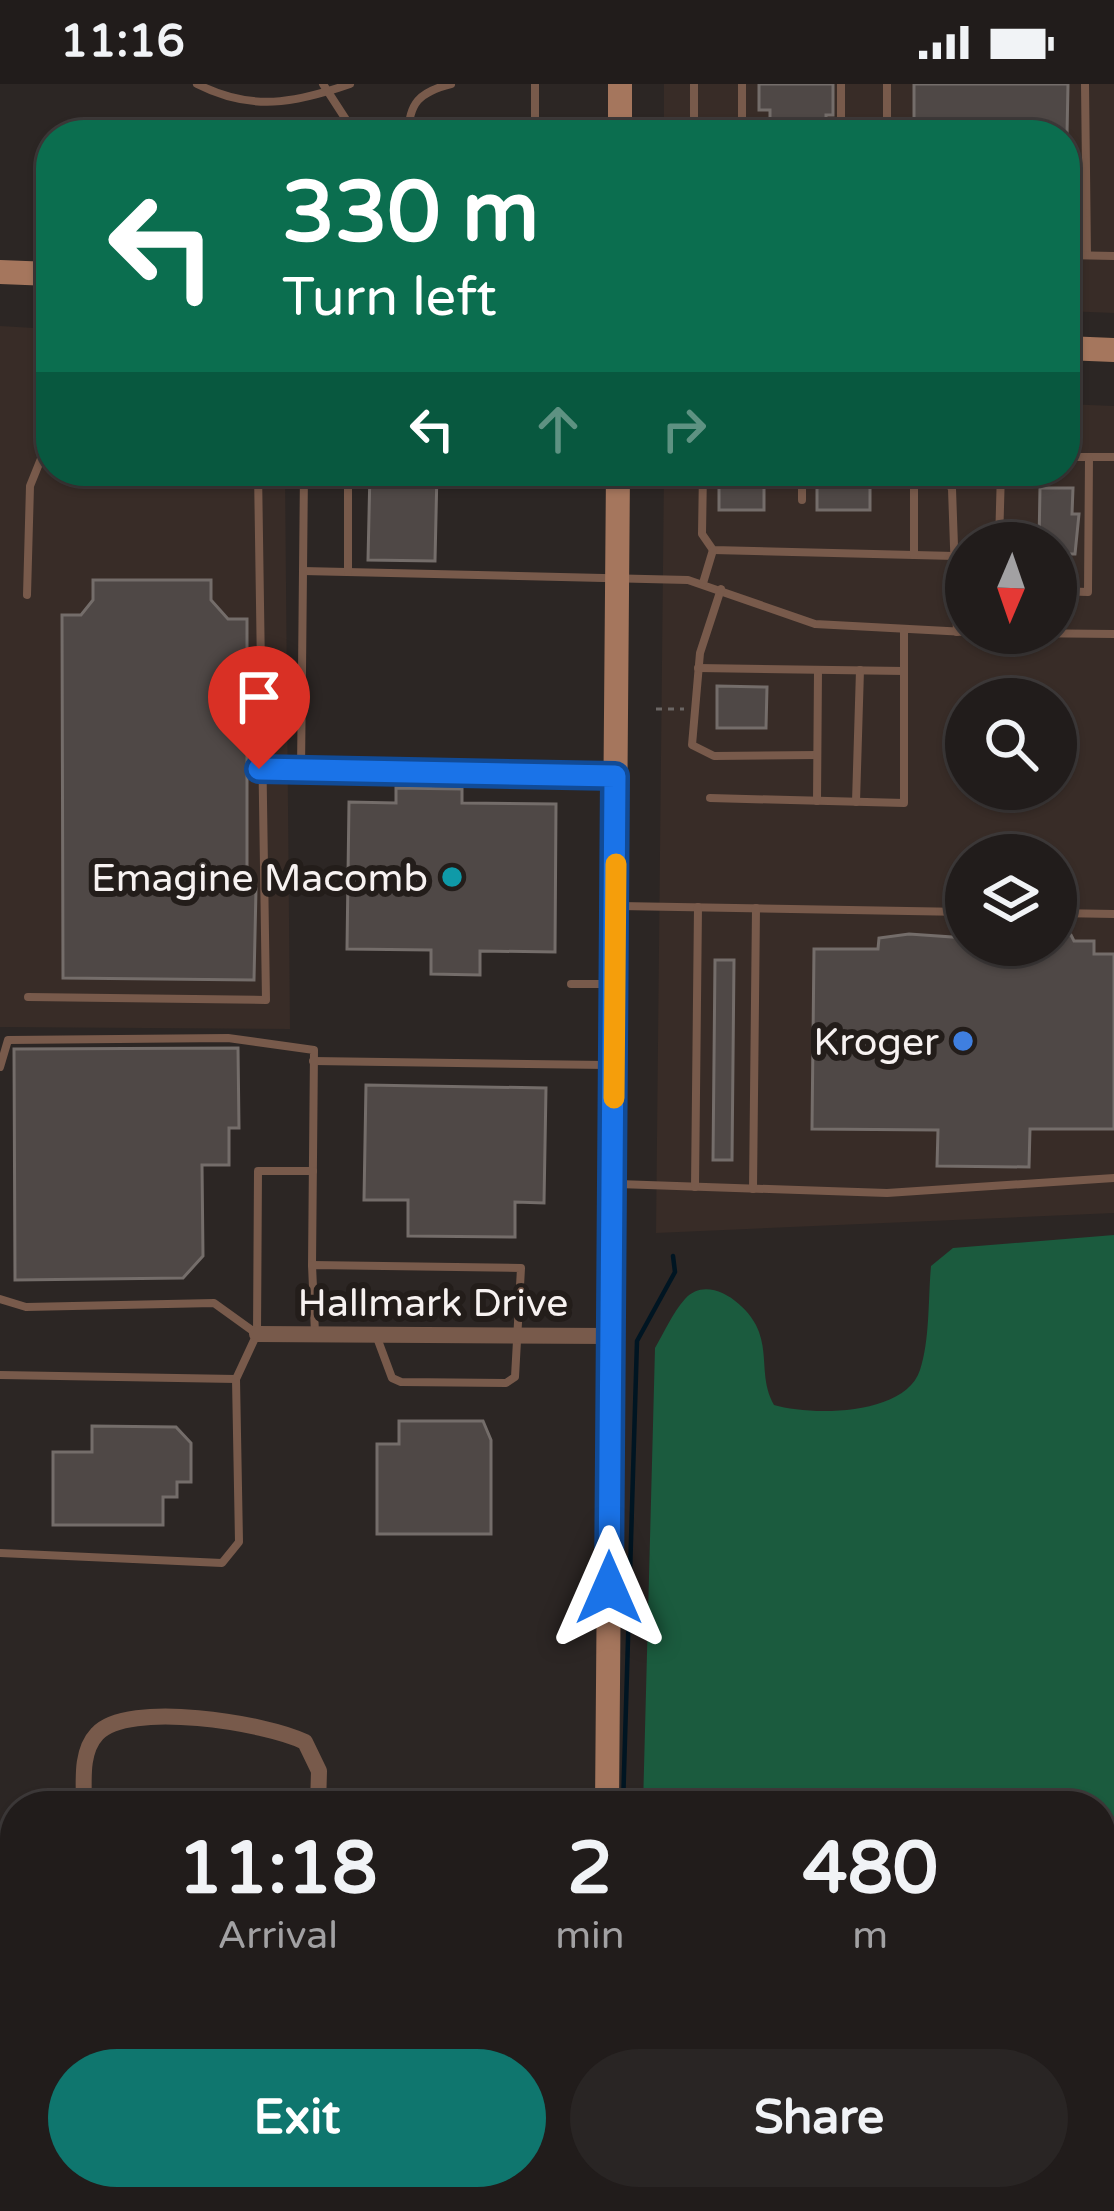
<!DOCTYPE html>
<html lang="en">
<head>
<meta charset="utf-8">
<style>
  body { margin:0; font-family:"Varela Round",sans-serif; background:#292524; color:#f1f3f6; height:100vh; display:flex; flex-direction:column; font-size:45px; white-space:nowrap }
  * { box-sizing:border-box; margin:0 }
  p { font-size:39px; color:#a2a1a3 }
  .icon { flex:none; width:66px; height:66px; fill:none; stroke:currentColor; stroke-width:2; stroke-linecap:round; stroke-linejoin:round }
  .map { position:relative; flex:1; overflow:hidden }
  .sheet { position:absolute; left:0px; top:1707px; width:1116px; height:420px; display:flex; flex-direction:column; background:#211c1b; border-radius:48px 48px 0 0; box-shadow:0 3px 9px #0004,0 0 0 3px #3e3a3a }
  .sheet>* { flex:none }
  .guide { position:absolute; left:36px; top:36px; width:1044px; height:366px; border-radius:48px; box-shadow:0 3px 9px #0004,0 0 0 3px #3e3a3a; background:#0b6e4f; color:#fff; overflow:hidden }
  .needle { width:78px; rotate:182deg }
  .fabs { position:absolute; left:945px; top:438px; display:grid; gap:24px }
  .fabs a { display:grid; place-items:center; width:132px; height:132px; border-radius:50%; background:#211c1b; box-shadow:0 3px 9px #0004,0 0 0 3px #3e3a3a; font-size:60px }
  .pin { position:absolute; display:grid; place-items:center; width:102px; height:102px; color:#fff; margin:-123px -51px; border-radius:50% 50% 50% 0; rotate:-45deg; box-shadow:0 0 12px #0007 }
  .pin .icon { rotate:45deg }
  .me { position:absolute; width:132px; margin:-66px; rotate:0deg; stroke-linejoin:round; filter:drop-shadow(0 0 9px #0008) }
  .turn { display:flex; align-items:center; gap:42px; height:252px; padding:0 48px; font-size:54px }
  .turn .icon { width:156px; height:156px; stroke-width:2.5 }
  .turn b { display:block; font-size:84px; line-height:102px }
  .lanes { display:flex; align-items:center; height:114px; padding:0 48px; background:#0003; justify-content:center; gap:60px; direction:ltr }
  .lanes .off { opacity:.35 }
  .eta { display:flex; justify-content:space-evenly; align-items:center; height:204px; text-align:center }
  .eta b { font-size:72px; font-weight:700; line-height:84px }
  .cta { display:flex; gap:24px; margin-top:auto; padding:24px 48px }
  .cta a { flex:1; height:138px; border-radius:72px; background:#0f766e; color:#fff; font-size:48px; font-weight:700; line-height:138px; text-align:center }
  .cta a+a { background:#292524; color:#f1f3f6 }
  .status { display:flex; justify-content:space-between; align-items:center; height:84px; padding:0 60px; background:#211c1b; direction:ltr }
  .status svg { height:33px; fill:currentColor }
  .map>svg:first-child { display:block }
</style>
</head>
<body>
<div class="status"><b>11:16</b><svg viewBox="0 0 49 12"><path d="M0 12V9h3v3zM5 12V6h3v6zM10 12V3h3v9zM15 12V0h3v12zM26 1h20v11H26zM47 4h2v5h-2z"/></svg></div>
<div class="map">
<svg width="1114" height="2127" viewBox="0 0 1114 2127">
  <rect width="100%" height="100%" fill="#2c2624"/>
  <g fill="#382c27" fill-rule="evenodd">
    <path d="M664 0H1114V229L1065 227V51H664Z"/>
    <path d="M0 242 51 245V387H285L290 945 0 943Z"/>
    <path d="M1065 320 1114 322V1129L656 1149 664 387H1065ZM966 459H1056V549H966ZM966 615H1056V705H966ZM966 771H1056V861H966Z"/>
  </g>
  <g fill="#1b5b3e">
    <path d="M1114 1151V1759L1101 1760V1722H643L655 1264C664 1249 673 1228 685 1215 709 1188 751 1223 759 1248 768 1273 760 1296 774 1321 811 1332 905 1332 920 1286 930 1256 928 1215 931 1182L953 1164Z"/>
    <path d="M1114 1783V2127H643V2112H1101V1784Z"/>
  </g>
  <g fill="none" stroke-linecap="round" stroke-linejoin="round">
    <g stroke="#001522" stroke-width="4.5">
      <path d="M623 1722 637 1257 675 1188 673 1172"/>
      <path d="M1101 1785 1114 1784"/>
    </g>
  </g>
  <g fill="#4f4846" stroke="#746d6a" stroke-width="3">
    <path d="M759 0H833V31H826V51H770V26H759Z"/>
    <path d="M914 0H1068L1067 51H914Z"/>
    <path d="M370 387H437L435 477 368 476Z"/>
    <rect x="719" y="387" width="45" height="39"/>
    <rect x="817" y="387" width="53" height="39"/>
    <path d="M1040 404H1073L1072 430H1079L1075 470H1056V459H1039Z"/>
    <path d="M93 496H211V516L228 535H247V805H256L254 896 63 894 62 531H81L93 516Z"/>
    <path d="M717 602 767 603 766 644H717Z"/>
    <path d="M396 704 462 705V719L556 720 555 868 480 867V891L431 890V866L347 865 349 718 396 719Z"/>
    <path d="M909 850 966 854V861H1056V850L1071 851 1074 857H1094V870H1114V1045H1030L1029 1083 937 1082 938 1046 812 1045 814 865H878L879 854Z"/>
    <path d="M715 876H734L732 1076H713Z"/>
    <path d="M238 964 239 1044H229V1081H202L203 1172 183 1194 15 1196 14 965Z"/>
    <path d="M366 1001 546 1004 544 1119 515 1118V1153L408 1152V1116H364Z"/>
    <path d="M399 1337H483L491 1356V1450H377V1360H399Z"/>
    <path d="M92 1342 176 1343 191 1359V1398H177V1413H163V1441H53V1368H92Z"/>
  </g>
  <g fill="none" stroke-linecap="round" stroke-linejoin="round">
    <path stroke="#6b6664" stroke-width="3" stroke-dasharray="6 6" stroke-linecap="butt" d="M656 625H684"/>
    <g stroke="#785a4b" stroke-width="8">
      <path d="M197 0C252 28 295 19 350 0"/>
      <path d="M323 0 356 51"/>
      <path d="M841 0V51"/>
      <path d="M887 0V51"/>
      <path d="M1085 0 1087 171"/>
      <path d="M408 51C409 19 419 8 451 0"/>
      <path d="M535 51V0"/>
      <path d="M694 51V0"/>
      <path d="M742 51V0"/>
      <path d="M1065 129H1086"/>
      <path d="M1065 171 1114 172"/>
      <path d="M1065 373H1114"/>
      <path d="M703 387 702 450 713 466 955 472"/>
      <path d="M802 387V416"/>
      <path d="M941 387 952 405 957 548"/>
      <path d="M952 403 962 387"/>
      <path d="M999 459 1001 387"/>
      <path d="M914 471V387"/>
      <path d="M303 487 688 496 815 540 966 548"/>
      <path d="M348 488V387"/>
      <path d="M703 499 713 466"/>
      <path d="M721 505 700 569 692 661 714 672 817 671"/>
      <path d="M1056 507 1088 508 1089 374"/>
      <path d="M27 511 30 402 51 350"/>
      <path d="M1017 549 1114 550"/>
      <path d="M698 584 904 587"/>
      <path d="M259 685 613 692"/>
      <path d="M301 687 304 387"/>
      <path d="M710 714 904 719V547"/>
      <path d="M817 717 818 586"/>
      <path d="M856 718 860 586"/>
      <path d="M620 822 966 828"/>
      <path d="M1056 829 1114 830"/>
      <path d="M571 900H608"/>
      <path d="M28 913 266 916 258 387"/>
      <path d="M313 977 607 981"/>
      <path d="M0 983 8 956 228 954 314 966 312 1181"/>
      <path d="M618 1100 887 1109 1114 1094"/>
      <path d="M695 1103 698 823"/>
      <path d="M753 1105 756 824"/>
      <path d="M0 1215 26 1223 214 1219 257 1250 258 1087H313"/>
      <path d="M315 1249 312 1181 521 1184 515 1293 506 1299 401 1298 392 1294 376 1251"/>
      <path d="M0 1291 236 1295"/>
      <path d="M0 1469 222 1479 239 1458 236 1295 256 1252"/>
    </g>
    <g stroke="#785a4b" stroke-width="16">
      <path d="M257 1250 609 1252"/>
      <path d="M84 1722C84 1699 80 1668 97 1650 127 1616 267 1639 305 1658L319 1687 318 1722"/>
    </g>
    <g stroke="#a5765d" stroke-width="24">
      <path d="M620 51V0"/>
      <path d="M0 188 51 190"/>
      <path d="M1065 264 1114 266"/>
      <path d="M607 1722 618 387"/>
      <path d="M603 2127V2112"/>
    </g>
  </g>
  <g fill="none" stroke-linecap="round" stroke-linejoin="round">
    <defs>
      <path id="route" d="M259 685 615 692 609 1504"/>
    </defs>
    <use href="#route" stroke="#114b97" stroke-width="30"/>
    <use href="#route" stroke="#1a73e8" stroke-width="21"/>
    <path stroke="#f59e0b" stroke-width="21" d="M614 1014 616 780"/>
  </g>
  <circle fill="#0f9aa8" stroke="#231d1a" stroke-width="4.5" cx="452" cy="793" r="12"/>
  <circle fill="#3f7fe0" stroke="#231d1a" stroke-width="4.5" cx="963" cy="957" r="12"/>
  <g text-anchor="middle" stroke-width="12" stroke-linejoin="round" paint-order="stroke">
    <g font-size="39" fill="#f7f2f1" stroke="#231d1a" text-anchor="end">
      <text x="428" y="807">Emagine Macomb</text>
      <text x="939" y="971">Kroger</text>
    </g>
    <g font-size="39" fill="#f7f2f1" stroke="#231d1a">
      <text x="433" y="1232">Hallmark Drive</text>
    </g>
  </g>
</svg>
<div class="fabs">
<a><svg class="needle" viewBox="-14 -14 28 28"><path d="M0-13l5 13h-10z" fill="#e53935"/><path d="M0 13l5-13h-10z" fill="#a2a1a3"/></svg></a>
<a><svg class="icon" aria-label="search" viewBox="0 0 24 24"><circle cx="10" cy="10" r="6"/><path d="M15 15l6 6"/></svg></a>
<a><svg class="icon" aria-label="layers" viewBox="0 0 24 24"><path d="M12 4l9 5-9 5-9-5zM3 14l9 5 9-5"/></svg></a>
</div>
<div class="pin" style="left:259px;top:685px;background:#d93025"><svg class="icon" aria-label="arrive" viewBox="0 0 24 24"><path d="M6 21V4h12l-3 4 3 4H6"/></svg></div>
<svg class="me" style="left:609px;top:1504px" viewBox="-20 -20 40 40"><path d="M0-17L14 15 0 8-14 15z" fill="#1a73e8" stroke="#fff" stroke-width="4"/></svg>
<div class="guide">
<div class="turn"><svg class="icon" aria-label="left" viewBox="0 0 24 24"><path d="M17 20v-9H6M10 6l-5 5 5 5"/></svg><div><b>330 m</b>Turn left</div></div>
<div class="lanes"><svg class="icon" aria-label="left" viewBox="0 0 24 24"><path d="M17 20v-9H6M10 6l-5 5 5 5"/></svg><svg class="icon off" aria-label="ahead" viewBox="0 0 24 24"><path d="M12 20V5M6 11l6-6 6 6"/></svg><svg class="icon off" aria-label="right" viewBox="0 0 24 24"><path d="M7 20v-9h11M14 6l5 5-5 5"/></svg></div>
</div>
<section class="sheet">
<div class="eta">
<div><b>11:18</b><p>Arrival</p></div>
<div><b>2</b><p>min</p></div>
<div><b>480</b><p>m</p></div>
</div>
<div class="cta"><a>Exit</a><a>Share</a></div>
</section>
</div>
</body>
</html>
